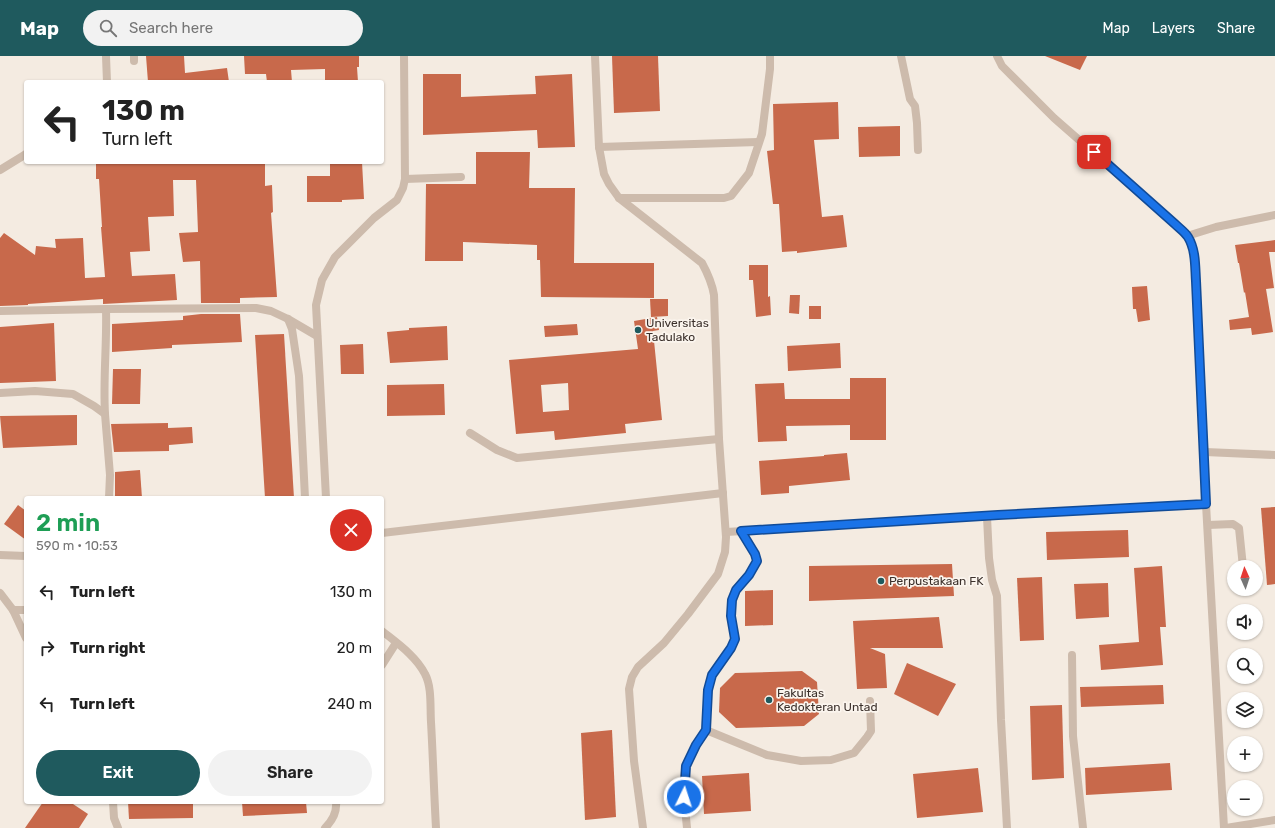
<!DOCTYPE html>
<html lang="en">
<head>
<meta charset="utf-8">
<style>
  body { margin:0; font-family:Rubik,sans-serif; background:#f2f2f2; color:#222; height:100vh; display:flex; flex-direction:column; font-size:15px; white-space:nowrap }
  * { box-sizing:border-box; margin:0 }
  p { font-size:13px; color:#767676 }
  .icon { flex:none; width:22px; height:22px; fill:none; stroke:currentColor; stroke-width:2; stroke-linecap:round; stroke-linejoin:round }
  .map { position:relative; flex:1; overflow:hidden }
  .details { position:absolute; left:24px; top:440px; width:360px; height:308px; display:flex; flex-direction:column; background:#fff; border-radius:4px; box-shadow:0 1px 3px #0004 }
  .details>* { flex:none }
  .banner { position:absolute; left:24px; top:24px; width:360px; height:84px; border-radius:4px; box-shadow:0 1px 3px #0004; background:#fff; color:#222; overflow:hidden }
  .needle { width:26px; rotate:357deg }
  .buttons { position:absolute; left:1227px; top:504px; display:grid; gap:8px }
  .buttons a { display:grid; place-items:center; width:36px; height:36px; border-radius:50%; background:#fff; box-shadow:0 1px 3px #0004; font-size:20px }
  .pin { position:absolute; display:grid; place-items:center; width:34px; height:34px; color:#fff; margin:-17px; border-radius:8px; box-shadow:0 2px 6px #0006 }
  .me { position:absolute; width:44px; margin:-22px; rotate:4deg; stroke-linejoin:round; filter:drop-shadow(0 0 3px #0008) }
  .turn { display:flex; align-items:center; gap:14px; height:84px; padding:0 12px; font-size:18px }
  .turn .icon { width:52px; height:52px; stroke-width:2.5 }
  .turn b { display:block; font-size:28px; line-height:34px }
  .round { display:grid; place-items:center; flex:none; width:42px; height:42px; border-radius:21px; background:#f2f2f2 }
  .summary { display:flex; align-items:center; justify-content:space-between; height:68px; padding:0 12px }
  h1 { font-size:24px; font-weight:600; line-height:30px; color:#1e9e55 }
  .primary-button { display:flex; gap:8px; margin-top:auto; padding:8px 12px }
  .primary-button a { flex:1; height:46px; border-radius:24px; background:#1f5a5e; color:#fff; font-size:16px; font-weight:600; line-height:46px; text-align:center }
  .primary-button a+a { background:#f2f2f2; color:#222 }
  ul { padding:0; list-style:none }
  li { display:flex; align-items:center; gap:12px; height:56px; padding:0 12px }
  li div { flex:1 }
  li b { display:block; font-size:15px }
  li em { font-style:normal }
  header { display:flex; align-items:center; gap:24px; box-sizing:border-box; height:56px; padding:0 20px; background:#1f5a5e; color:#fff }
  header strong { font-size:19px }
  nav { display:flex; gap:22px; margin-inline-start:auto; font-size:14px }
  .search { width:280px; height:36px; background:#f2f2f2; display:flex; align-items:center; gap:10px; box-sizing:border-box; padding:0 14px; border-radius:22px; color:#767676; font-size:15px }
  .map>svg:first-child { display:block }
</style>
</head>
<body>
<header>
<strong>Map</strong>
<div class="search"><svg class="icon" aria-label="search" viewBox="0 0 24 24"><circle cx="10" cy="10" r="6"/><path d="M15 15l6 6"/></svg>Search here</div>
<nav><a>Map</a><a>Layers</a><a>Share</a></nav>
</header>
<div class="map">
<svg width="1275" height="772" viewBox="0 0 1275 772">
  <rect width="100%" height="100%" fill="#f4ebe1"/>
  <g fill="#c8694b" fill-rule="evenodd">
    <path d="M146 0H184L185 17 227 12 229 26H148Z"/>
    <path d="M244 0H359V11H357L358 26H325V13L291 14 292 26H267L266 18H245Z"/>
    <path d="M612 0H658L660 55 614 57Z"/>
    <path d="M1045 0H1087L1080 14Z"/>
    <path d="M423 18H461V41L536 38 535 20 572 18 575 91 538 92 537 74 423 79Z"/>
    <path d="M838 46 839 83 814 84 822 161 843 159 847 191 797 197V195L782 196 779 148H773L767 95 774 94 773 48Z"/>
    <path d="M900 70V100L859 101 858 71Z"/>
    <path d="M476 96H530L529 132H575L574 207H654V242L541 241 540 204H537V189L463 186V205H425L426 128H476Z"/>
    <path d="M96 106H265V130L272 129 273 156 271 157 277 241 240 242V247H201L200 205 183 206 179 177 198 176 196 124H173L174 160 148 161 150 195 130 196 132 220 175 218 177 244 103 248V243L28 248V249L0 250V182L4 177 35 199 36 190 56 192 55 183 83 182 85 222 105 221 101 171H102L99 123H96Z"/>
    <path d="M330 106H362L364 143 342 144V146H307V120H330Z"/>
    <path d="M1275 184V196H1269L1274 232 1266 233 1273 276 1252 279 1251 272 1230 274 1229 264 1249 261 1245 236 1244 237 1239 207H1238L1235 189Z"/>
    <path d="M749 209H768V241L770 240 771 259 756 261 753 224H749Z"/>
    <path d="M1147 230 1150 264 1138 266 1136 253H1133L1132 231Z"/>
    <path d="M790 239H800L799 258 789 257Z"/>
    <path d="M650 243H668V260L651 261Z"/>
    <rect x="809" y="250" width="12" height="13"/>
    <path d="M201 258H240L242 286 172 289V292L112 296V268L183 264V260Z"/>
    <path d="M657 261 659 274 653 275 662 364 625 368 626 377 555 384 554 375 516 378 509 304 638 293 634 265ZM568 327 569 354 543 356 541 329Z"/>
    <path d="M54 267 56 325 0 327V271Z"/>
    <path d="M577 268 578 279 545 281 544 270Z"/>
    <path d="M447 270 448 304 390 307 387 276 409 274V272Z"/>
    <path d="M284 278 294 442H265L255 279Z"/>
    <path d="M840 287 841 312 788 315 787 290Z"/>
    <path d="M363 288 364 318H341L340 289Z"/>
    <path d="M113 313H141L140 348H112Z"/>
    <path d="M850 322H886V384H850V369L786 370 787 385 758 386 755 328 784 327 785 343H850Z"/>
    <path d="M444 328 445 359 387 360V329Z"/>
    <path d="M77 359V389L3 392 0 360Z"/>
    <path d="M168 367V372L192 371 193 387 169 389V395L114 396 111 368Z"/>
    <path d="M847 397 850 424 789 430V437L761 439 759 405 824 400V399Z"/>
    <path d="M140 414 142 442H115V416Z"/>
    <path d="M18 449 26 455V484L4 468Z"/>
    <path d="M1275 451V528L1267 529 1261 452Z"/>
    <path d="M1128 474 1129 501 1047 504 1046 476Z"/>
    <path d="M952 508 954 540 809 545V510Z"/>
    <path d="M1162 510 1166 571H1160L1163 609 1101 614 1099 589 1139 586 1134 512Z"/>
    <path d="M1042 521 1044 584 1020 585 1017 522Z"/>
    <path d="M1108 527 1109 561 1076 563 1074 528Z"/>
    <path d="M773 534V569L745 570V535Z"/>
    <path d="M939 561 943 592H870L885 598 887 632 857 633 853 565Z"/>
    <path d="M907 607 956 628 938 660 894 638Z"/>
    <path d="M802 615 817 626 819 658 804 670 736 672 719 656 720 632 735 617Z"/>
    <path d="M1163 629 1164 648 1081 651 1080 631Z"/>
    <path d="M1062 649 1064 722 1032 724 1030 650Z"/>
    <path d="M612 674 616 761 585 764 581 677Z"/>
    <path d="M1170 707 1172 734 1086 739 1085 712Z"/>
    <path d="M978 712 983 756 917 762 913 718Z"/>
    <path d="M749 717 751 755 704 758 702 720Z"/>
    <path d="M43 746H70L88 758 79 772H25Z"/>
    <path d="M128 746H193V762L129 763Z"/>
    <path d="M242 746H306L307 757 243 760Z"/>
  </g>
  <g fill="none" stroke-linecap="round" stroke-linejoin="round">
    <g stroke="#cdbbac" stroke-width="8">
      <path d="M106 0 107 26"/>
      <path d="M134 0V5"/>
      <path d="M595 0 599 91 604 118 609 128 619 142 702 207C708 218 712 227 714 239L719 383 726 481 725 496 718 518 688 558 664 587 638 611 632 621 629 633 634 705 643 772"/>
      <path d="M901 0 910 43 915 50 917 67 918 94"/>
      <path d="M997 0 1002 10 1054 62 1175 168C1179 172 1185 176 1188 181 1196 194 1195 211 1196 225L1206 448 1224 772"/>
      <path d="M599 91 758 86"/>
      <path d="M0 114 26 98"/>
      <path d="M405 123 461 121"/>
      <path d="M619 142H724L731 140 749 117 762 78 770 13V0"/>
      <path d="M1187 180 1216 171 1275 159"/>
      <path d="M0 255 106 253 256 252 271 255 288 263 317 280"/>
      <path d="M288 263 292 273 299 320 305 442"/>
      <path d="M0 337 35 335 73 338 94 350 105 358 110 419 109 442"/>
      <path d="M105 358C103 323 107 288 106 253"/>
      <path d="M470 377 497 394 517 402 719 383"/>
      <path d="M1205 396 1275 399"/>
      <path d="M326 442 316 249 322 224 335 201 374 162 397 144 403 132 405 123 404 0"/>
      <path d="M987 461 989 502 992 524 997 540 1001 664 1007 772"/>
      <path d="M1208 469 1233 468 1239 472 1243 511"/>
      <path d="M726 476 999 459 1206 448"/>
      <path d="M382 477 723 437"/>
      <path d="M0 499 26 500"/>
      <path d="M0 537 13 554 26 582"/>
      <path d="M13 554H26"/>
      <path d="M382 575C397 587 416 600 425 618 432 631 430 651 431 666 433 701 434 737 436 772"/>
      <path d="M1072 599 1073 680 1083 772"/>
      <path d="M382 609 396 587"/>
      <path d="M706 674 767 699 801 705 831 704 854 697 867 681 871 675 870 645"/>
      <path d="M113 746 114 762 118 772"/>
      <path d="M325 772C332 765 337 756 336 746"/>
      <path d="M687 772 684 741 686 710 696 689 706 674 708 634 712 619 731 593 735 583 731 560 732 544 736 533 749 519 757 505 755 498 741 475"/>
      <path d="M1226 772 1275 764"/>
    </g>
  </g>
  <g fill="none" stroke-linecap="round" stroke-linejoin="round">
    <defs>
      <path id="route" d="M684 741 686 710 696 689 706 674 708 634 712 619 731 592 735 583 731 560 732 544 736 534 749 519 757 505 755 498 741 475 998 459 1206 448 1196 225C1195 211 1196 194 1188 181 1185 176 1179 172 1175 168L1094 96"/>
    </defs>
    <use href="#route" stroke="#114b97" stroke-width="10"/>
    <use href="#route" stroke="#1a73e8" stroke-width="7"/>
  </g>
  <g fill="#1f5a5e" stroke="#fbf5ee" stroke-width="1.5">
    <circle cx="638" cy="274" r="4"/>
    <circle cx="881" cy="525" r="4"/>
    <circle cx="769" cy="644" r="4"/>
  </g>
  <g text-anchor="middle" stroke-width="3.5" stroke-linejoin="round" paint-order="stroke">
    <g font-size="12" fill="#3b302b" stroke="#fbf5ee" text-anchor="start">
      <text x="646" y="271">Universitas<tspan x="646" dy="14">Tadulako</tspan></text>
      <text x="889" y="529">Perpustakaan FK</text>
      <text x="777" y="641">Fakultas<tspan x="777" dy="14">Kedokteran Untad</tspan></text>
    </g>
  </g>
</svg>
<div class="buttons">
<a><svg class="needle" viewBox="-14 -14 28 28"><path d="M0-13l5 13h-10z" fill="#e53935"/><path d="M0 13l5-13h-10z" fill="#767676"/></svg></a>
<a><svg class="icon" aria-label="sound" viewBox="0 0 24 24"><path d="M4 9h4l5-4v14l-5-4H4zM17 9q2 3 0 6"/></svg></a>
<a><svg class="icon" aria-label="search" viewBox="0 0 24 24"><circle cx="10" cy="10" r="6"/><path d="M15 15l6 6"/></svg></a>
<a><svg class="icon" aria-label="layers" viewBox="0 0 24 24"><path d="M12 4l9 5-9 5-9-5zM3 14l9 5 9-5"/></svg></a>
<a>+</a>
<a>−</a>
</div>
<div class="pin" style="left:1094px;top:96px;background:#d93025"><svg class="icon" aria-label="arrive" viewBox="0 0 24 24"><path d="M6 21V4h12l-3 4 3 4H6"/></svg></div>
<svg class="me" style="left:684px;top:741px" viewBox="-20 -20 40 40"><circle r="17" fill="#1a73e8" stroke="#fff" stroke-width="3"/><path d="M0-11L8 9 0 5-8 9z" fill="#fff"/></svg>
<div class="banner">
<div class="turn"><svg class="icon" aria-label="left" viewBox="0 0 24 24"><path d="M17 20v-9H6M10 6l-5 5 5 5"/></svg><div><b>130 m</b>Turn left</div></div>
</div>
<section class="details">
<div class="summary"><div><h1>2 min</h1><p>590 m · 10:53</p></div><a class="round" style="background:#d93025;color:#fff"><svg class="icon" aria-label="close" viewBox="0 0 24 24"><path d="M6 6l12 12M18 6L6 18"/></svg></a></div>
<ul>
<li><svg class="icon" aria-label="left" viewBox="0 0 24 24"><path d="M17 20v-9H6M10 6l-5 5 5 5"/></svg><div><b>Turn left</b></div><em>130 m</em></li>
<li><svg class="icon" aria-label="right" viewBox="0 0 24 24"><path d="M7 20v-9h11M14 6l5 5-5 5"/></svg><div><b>Turn right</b></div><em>20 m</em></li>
<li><svg class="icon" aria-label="left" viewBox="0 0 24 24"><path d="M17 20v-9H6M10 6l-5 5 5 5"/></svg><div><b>Turn left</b></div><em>240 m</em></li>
</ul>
<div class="primary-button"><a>Exit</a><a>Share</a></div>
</section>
</div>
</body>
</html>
